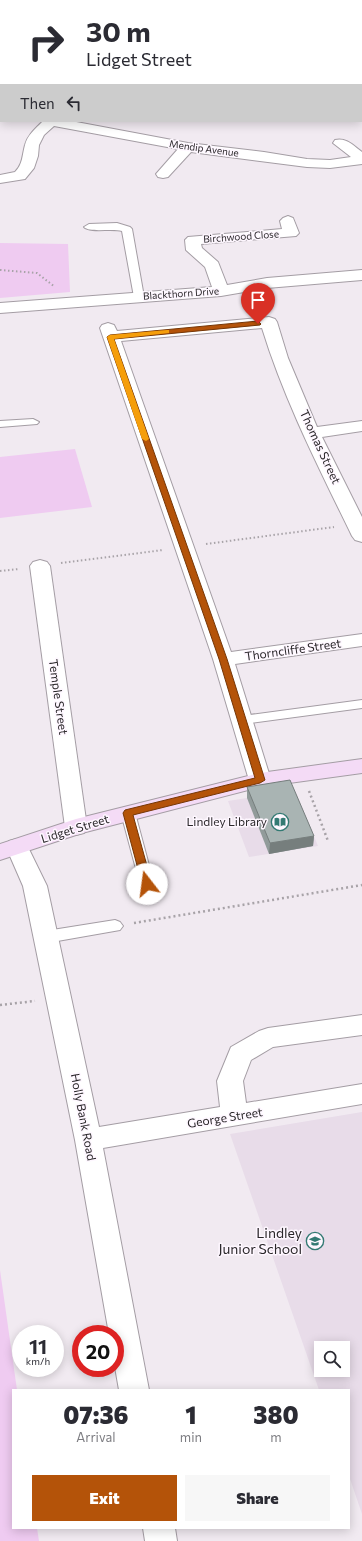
<!DOCTYPE html>
<html lang="en">
<head>
<meta charset="utf-8">
<style>
  body { margin:0; font-family:Commissioner,sans-serif; background:#f7f7f7; color:#2b2b33; height:100vh; display:flex; flex-direction:column; font-size:15px; white-space:nowrap }
  * { box-sizing:border-box; margin:0 }
  p { font-size:13px; color:#7c7c81 }
  .icon { flex:none; width:22px; height:22px; fill:none; stroke:currentColor; stroke-width:2; stroke-linecap:round; stroke-linejoin:round }
  .map { position:relative; flex:1; overflow:hidden }
  .panel { position:absolute; left:12px; top:1389px; width:338px; height:140px; display:flex; flex-direction:column; background:#fff; border-radius:0px; box-shadow:0 2px 10px #0003 }
  .panel>* { flex:none }
  .guide { position:absolute; left:0px; top:0px; width:362px; height:122px; box-shadow:0 2px 10px #0003; background:#fff; color:#2b2b33; overflow:hidden }
  .buttons { position:absolute; left:314px; top:1341px; display:grid; gap:8px }
  .buttons a { display:grid; place-items:center; width:36px; height:36px; border-radius:0px; background:#fff; box-shadow:0 2px 10px #0003; font-size:20px }
  .speed { position:absolute; left:12px; top:1325px; display:flex; gap:8px; font-size:20px; font-weight:700; text-align:center }
  .speed>* { display:grid; place-content:center; width:52px; height:52px; border-radius:50%; background:#fff; box-shadow:0 2px 10px #0003; line-height:1 }
  .speed small { font-size:10px; font-weight:400 }
  .speed .limit { border:6px solid #d22; background:#fff; color:#111 }
  .pin { position:absolute; display:grid; place-items:center; width:34px; height:34px; color:#fff; margin:-41px -17px; border-radius:50% 50% 50% 0; rotate:-45deg; box-shadow:0 0 4px #0007 }
  .pin .icon { rotate:45deg }
  .me { position:absolute; width:44px; margin:-22px; rotate:345deg; stroke-linejoin:round; filter:drop-shadow(0 0 3px #0008) }
  .turn { display:flex; align-items:center; gap:14px; height:84px; padding:0 20px; font-size:18px }
  .turn .icon { width:52px; height:52px; stroke-width:2.5 }
  .turn b { display:block; font-size:28px; line-height:34px }
  .then { display:flex; align-items:center; height:38px; padding:0 20px; background:#0003; gap:8px; font-size:15px }
  .eta { display:flex; justify-content:space-evenly; align-items:center; height:68px; text-align:center }
  .eta b { font-size:24px; font-weight:800; line-height:28px }
  .primary-button { display:flex; gap:8px; margin-top:auto; padding:8px 20px }
  .primary-button a { flex:1; height:46px; border-radius:0px; background:#b45309; color:#fff; font-size:16px; font-weight:800; line-height:46px; text-align:center }
  .primary-button a+a { background:#f7f7f7; color:#2b2b33 }
  .map>svg:first-child { display:block }
</style>
</head>
<body>
<div class="map">
<svg width="362" height="1541" viewBox="0 0 362 1541">
  <rect width="100%" height="100%" fill="#f1eaf1"/>
  <g fill="#e8dce9" fill-rule="evenodd">
    <path d="M295 790 318 846 249 857 228 801Z"/>
    <path d="M362 1112V1514L349 1476V1390H319L230 1134ZM321 1348H343V1370H321Z"/>
  </g>
  <g fill="#efcbf1">
    <path d="M0 243 68 244 70 292 0 298Z"/>
    <path d="M75 449 92 507 0 518V457Z"/>
    <path d="M0 1270 17 1390H13V1528H37L39 1541H0Z"/>
  </g>
  <g fill="none" stroke-linecap="round" stroke-linejoin="round">
    <defs>
      <g id="lane">
        <path d="M117 223 130 227 132 229 144 297 143 299 139 300 134 297 122 231C112 228 90 233 84 227L89 224Z"/>
        <path d="M33 419 39 422 37 424 0 427V421Z"/>
        <path d="M362 700V708L242 724 237 723 235 720 237 717 242 716Z"/>
        <path d="M128 808 133 810 135 813 154 884 152 888 147 889 142 888 140 884 121 813 123 810Z"/>
        <path d="M115 920 120 922 123 926 120 930 46 943 41 941 38 937 41 933 46 931Z"/>
      </g>
      <g id="street">
        <path d="M0 0H14L1 1V3Z"/>
        <rect x="0" y="17" width="1" height="9"/>
        <rect x="361" y="20" width="1" height="8"/>
        <rect x="361" y="72" width="1" height="8"/>
        <path d="M0 73H1L0 82Z"/>
        <rect x="0" y="98" width="1" height="9"/>
        <path d="M41 121H71L188 143 264 152 307 159 330 160 351 157 333 143 335 140C346 137 354 146 362 152V164L330 168 307 167 191 152 168 177 163 178 158 177 156 174 178 149 54 126 44 135 39 145 38 156 34 168 25 179 0 183V175L15 172C23 164 22 156 25 145 27 136 35 129 42 122Z"/>
        <path d="M288 216 293 218 299 233 296 236 201 244 202 248 218 262 227 285 267 278 362 270V280L267 288 221 296 0 313V303L212 287 205 267 186 250 185 240 188 237 282 229 280 221 283 218Z"/>
        <path d="M269 317 275 319 277 322 288 358 317 427 362 421V431L322 437 362 517V542L355 540 352 536C319 468 284 400 262 328L121 341 231 652 362 634V646L235 664 271 780 268 785 260 787 252 785 249 780 213 659 100 328 102 325 108 323 114 325 117 331Z"/>
        <path d="M40 560 47 562 50 566 87 827 84 833 76 835 68 833 65 827 30 566 33 562Z"/>
        <path d="M17 839 25 841 47 886 99 1127 220 1107 217 1081 231 1047 259 1031 268 1028 362 1015V1035L273 1047 251 1060 243 1081 246 1103 362 1084V1104L103 1148 149 1390H119L115 1367V1334H109L75 1140 23 886 6 847 9 841Z"/>
        <path d="M143 1528H175L177 1541H145Z"/>
      </g>
      <path id="secondary" d="M362 759V773L260 787 82 833 0 860V844L76 819 260 773Z"/>
    </defs>
    <use href="#lane" stroke="#a49da4" stroke-width="2"/>
    <use href="#street" stroke="#a49da4" stroke-width="2"/>
    <use href="#secondary" stroke="#a49da4" stroke-width="2"/>
    <g stroke="#a8a3a8" stroke-width="2" stroke-dasharray="1.5 2.5" stroke-linecap="butt">
      <path d="M0 270 37 273 55 287"/>
      <path d="M206 544 334 527"/>
      <path d="M61 563 163 550"/>
      <path d="M0 571 19 569"/>
    </g>
    <g stroke="#a8a3a8" stroke-width="2.5" stroke-dasharray="2 3" stroke-linecap="butt">
      <path d="M309 791 328 841"/>
      <path d="M134 923 362 885"/>
      <path d="M0 1005 35 1001"/>
    </g>
    <use href="#lane" fill="#fff" fill-rule="evenodd"/>
    <use href="#street" fill="#fff" fill-rule="evenodd"/>
    <use href="#secondary" fill="#f4dbf6" fill-rule="evenodd"/>
  </g>
  <path fill="#919b9a" d="M247 787 314 836 313 846 269 854 247 798Z"/>
  <g fill="#767e7d">
    <path d="M218 0H235L232 1H215Z"/>
    <path d="M314 836 313 846 269 854 270 843Z"/>
  </g>
  <g fill="#a9b4b3" stroke="#767e7d">
    <path d="M27 0H218L215 1H25Z"/>
    <path d="M290 780 314 836 270 843 247 787Z"/>
  </g>
  <path fill="#b45309" stroke="#753606" d="M258 321 261 324 260 325 114 339 227 659 265 780 260 783 133 815 152 884 147 887 142 884 123 813 125 810 255 778 219 659 107 337 110 335Z"/>
  <path fill="#f59e0b" d="M167 330H169V333L114 339 149 439 146 441 142 439 107 337 110 335Z"/>
  <defs>
    <symbol id="library-ring" viewBox="-11 -11 22 22"><circle r="9.5" fill="#fef7ff" stroke="#337a73" stroke-width="1.5"/><path d="M-6-4Q-3-5.5-.7-3.5V5Q-3 3-6 4ZM6-4Q3-5.5 .7-3.5V5Q3 3 6 4Z" fill="#337a73"/></symbol>
    <symbol id="school-ring" viewBox="-11 -11 22 22"><circle r="9.5" fill="#fef7ff" stroke="#337a73" stroke-width="1.5"/><path d="M0-5L7-2L0 1L-7-2ZM-4 1L0 2.5L4 1V4Q0 6-4 4Z" fill="#337a73"/></symbol>
  </defs>
  <g fill-rule="evenodd">
    <use href="#library-ring" x="270" y="812" width="20" height="20"/>
    <use href="#school-ring" x="305" y="1231" width="20" height="20"/>
  </g>
  <g text-anchor="middle" stroke-width="3" stroke-linejoin="round" paint-order="stroke">
    <g font-size="10" fill="#2a272a" stroke="#fef7ff">
      <text transform="translate(204 148) rotate(8)" y="4">Mendip Avenue</text>
      <text transform="translate(241 236) rotate(-4)" y="4">Birchwood Close</text>
      <text transform="translate(181 293) rotate(-4)" y="4">Blackthorn Drive</text>
    </g>
    <g font-size="12" fill="#2a272a" stroke="#fef7ff">
      <text transform="translate(320 447) rotate(65)" y="4">Thomas Street</text>
      <text transform="translate(293 650) rotate(-8)" y="4">Thorncliffe Street</text>
      <text transform="translate(58 697) rotate(82)" y="4">Temple Street</text>
      <text transform="translate(75 829) rotate(-17)" y="4">Lidget Street</text>
      <text transform="translate(83 1117) rotate(79)" y="4">Holly Bank Road</text>
      <text transform="translate(225 1118) rotate(-9)" y="4">George Street</text>
    </g>
    <g font-size="12" fill="#2a272a" stroke="#fef7ff" text-anchor="end">
      <text x="267" y="826">Lindley Library</text>
    </g>
    <g font-size="14" fill="#2a272a" stroke="#fef7ff" text-anchor="end">
      <text x="302" y="1238">Lindley<tspan x="302" dy="16">Junior School</tspan></text>
    </g>
  </g>
</svg>
<div class="buttons">
<a><svg class="icon" aria-label="search" viewBox="0 0 24 24"><circle cx="10" cy="10" r="6"/><path d="M15 15l6 6"/></svg></a>
</div>
<div class="speed"><div>11<small>km/h</small></div><div class="limit">20</div></div>
<div class="pin" style="left:258px;top:324px;background:#d93025"><svg class="icon" aria-label="arrive" viewBox="0 0 24 24"><path d="M6 21V4h12l-3 4 3 4H6"/></svg></div>
<svg class="me" style="left:147px;top:884px" viewBox="-20 -20 40 40"><circle r="19" fill="#fff"/><path d="M0-13L10 11 0 6-10 11z" fill="#b45309"/></svg>
<div class="guide">
<div class="turn"><svg class="icon" aria-label="right" viewBox="0 0 24 24"><path d="M7 20v-9h11M14 6l5 5-5 5"/></svg><div><b>30 m</b>Lidget Street</div></div>
<div class="then">Then<svg class="icon" aria-label="left" viewBox="0 0 24 24"><path d="M17 20v-9H6M10 6l-5 5 5 5"/></svg></div>
</div>
<section class="panel">
<div class="eta">
<div><b>07:36</b><p>Arrival</p></div>
<div><b>1</b><p>min</p></div>
<div><b>380</b><p>m</p></div>
</div>
<div class="primary-button"><a>Exit</a><a>Share</a></div>
</section>
</div>
</body>
</html>
